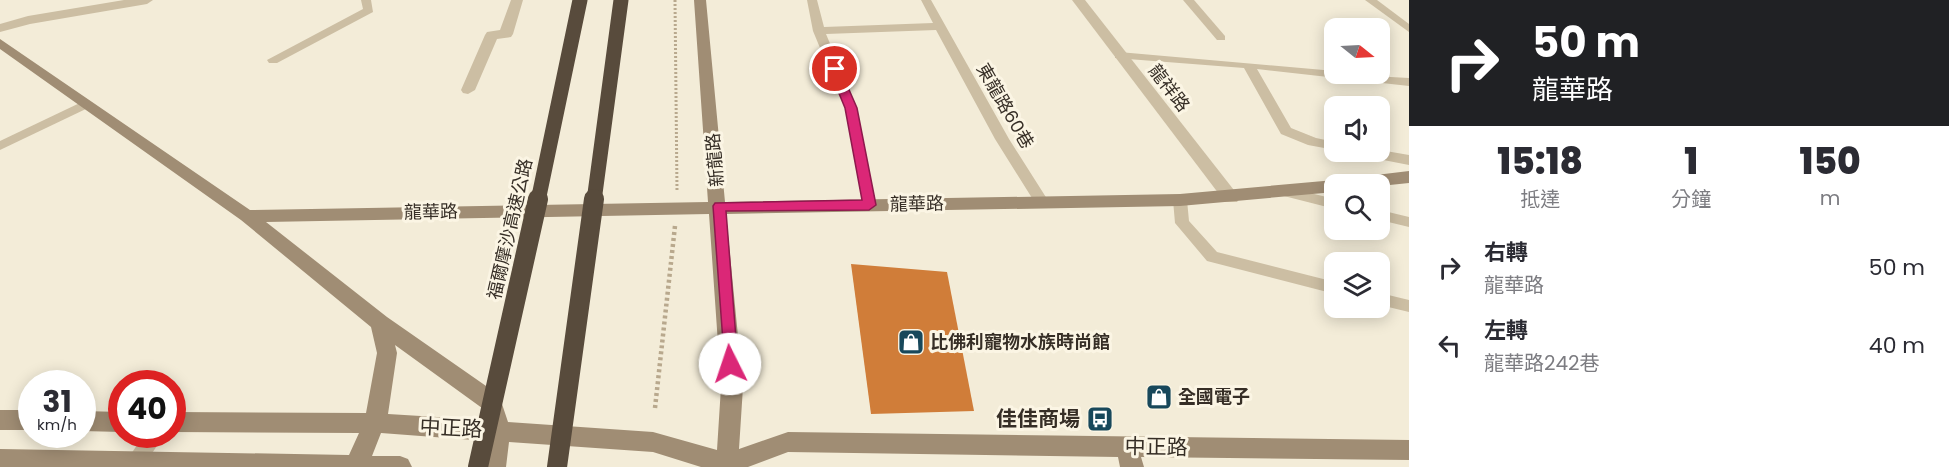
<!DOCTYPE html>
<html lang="zh-TW">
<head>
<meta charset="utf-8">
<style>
  body { margin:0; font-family:Poppins,"Noto Sans TC",sans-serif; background:#f2f2f3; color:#2b2b33; height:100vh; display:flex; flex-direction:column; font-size:22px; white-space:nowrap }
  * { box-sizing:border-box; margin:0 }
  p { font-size:20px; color:#7c7c81 }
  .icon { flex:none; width:33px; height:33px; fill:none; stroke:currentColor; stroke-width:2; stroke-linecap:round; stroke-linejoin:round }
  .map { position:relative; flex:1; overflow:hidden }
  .sheet { display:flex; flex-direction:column; background:#fff; width:540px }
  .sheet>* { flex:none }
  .banner { background:#202124; color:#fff; overflow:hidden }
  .needle { width:39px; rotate:108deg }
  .tools { position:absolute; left:1324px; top:18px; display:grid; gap:12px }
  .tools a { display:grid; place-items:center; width:66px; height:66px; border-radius:12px; background:#fff; box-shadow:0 3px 15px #0003; font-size:30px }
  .speed { position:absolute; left:18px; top:370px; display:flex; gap:12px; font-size:30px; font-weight:700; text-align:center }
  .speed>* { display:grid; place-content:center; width:78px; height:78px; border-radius:50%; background:#fff; box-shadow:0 3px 15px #0003; line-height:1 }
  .speed small { font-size:15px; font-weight:400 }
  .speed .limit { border:9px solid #d22; background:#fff; color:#111 }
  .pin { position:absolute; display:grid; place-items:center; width:51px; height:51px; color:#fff; margin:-26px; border:3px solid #fff; border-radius:50%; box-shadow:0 2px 6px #0007 }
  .me { position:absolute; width:66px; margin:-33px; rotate:356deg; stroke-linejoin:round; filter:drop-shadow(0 0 4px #0008) }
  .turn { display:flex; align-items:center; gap:21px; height:126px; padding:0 24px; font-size:27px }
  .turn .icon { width:78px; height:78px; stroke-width:2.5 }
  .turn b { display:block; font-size:42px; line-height:51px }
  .eta { display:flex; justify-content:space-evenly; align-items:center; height:102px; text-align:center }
  .eta b { font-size:36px; font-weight:800; line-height:42px }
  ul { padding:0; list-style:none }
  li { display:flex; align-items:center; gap:18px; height:78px; padding:0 24px }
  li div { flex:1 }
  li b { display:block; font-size:22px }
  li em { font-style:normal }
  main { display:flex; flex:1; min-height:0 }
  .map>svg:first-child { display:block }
</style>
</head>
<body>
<main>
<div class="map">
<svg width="1409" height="467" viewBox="0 0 1409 467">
  <rect width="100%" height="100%" fill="#f3ecd8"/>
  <path fill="#d07d39" d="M851 264 947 272 974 411 871 414Z"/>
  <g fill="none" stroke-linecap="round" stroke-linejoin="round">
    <path stroke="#b8a88d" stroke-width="3" stroke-dasharray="2 2" stroke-linecap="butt" d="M675 0 677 191"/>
    <path stroke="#b8a88d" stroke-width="4.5" stroke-dasharray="3 3" stroke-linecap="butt" d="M655 408 675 226"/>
    <g fill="#ccbea3" fill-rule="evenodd">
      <path d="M361 0H371L373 12 277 63H269L267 60 363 9Z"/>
      <path d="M807 0H817L824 27 933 23 921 0H931L1009 139 1049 202 1047 206H1037L995 139 936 30 826 34 857 108 876 205 874 209H864L845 108 813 31Z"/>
      <path d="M1183 0H1194L1225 36V40H1217Z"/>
      <path d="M1365 0H1377L1409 24V32Z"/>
      <path d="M1119 52 1335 71V74L1409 78V86L1257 69 1291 128 1316 138 1335 142V150L1308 145 1281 134 1244 68 1115 58V54Z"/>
      <path d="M86 100 90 101V107L0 150V141Z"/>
      <path d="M1380 150 1409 155V165L1363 156 1356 152Z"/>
      <path d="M1285 187 1335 199V209L1280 195 1278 192 1280 189Z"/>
      <path d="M1180 195 1187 200 1189 221 1217 252 1335 282V294L1207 261 1175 223 1173 200Z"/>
      <path d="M1380 210 1409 217V227L1380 220Z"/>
      <path d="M1380 293 1409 300V312L1380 305Z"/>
      <path d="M144 435H164L143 467H122Z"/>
    </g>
    <g fill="#ccbea3" fill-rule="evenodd">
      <path d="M124 0H153L147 4 30 24 0 32V24L28 16Z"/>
      <path d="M511 0H523L513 34 511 37 497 39 475 90 468 94 463 93 461 90 485 35 487 32 500 30Z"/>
      <path d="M1072 0H1085L1237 194 1240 198 1237 202H1225Z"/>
    </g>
    <g fill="#a08d74" fill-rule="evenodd">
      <path d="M694 0H706L725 202 1180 194 1335 180 1343 184H1335V192L1180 206 726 214 743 387 739 449 788 432 1409 440V460L1141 457 1144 467H1120L1118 457 788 452 748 467H701L653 452 509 442 506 467H482L487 441 381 433 372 456H400L408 459 412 467H0V449L349 455 359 433 172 432V412L366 413 377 353 371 327 241 220 0 49V39L250 210 708 202ZM709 214 721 387 717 450 653 432 508 422 499 395 387 317 266 222ZM395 345 482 408 486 420 388 414 397 353Z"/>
      <path d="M1409 171V183L1380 186 1343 184 1351 178Z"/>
      <rect x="0" y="410" width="32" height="20"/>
      <path d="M82 411 122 412V432L82 431Z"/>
    </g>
    <g stroke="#584b3c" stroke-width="15">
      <path d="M538 201 580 0"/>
      <path d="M594 201 621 0"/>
    </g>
    <g stroke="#584b3c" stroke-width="20">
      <path d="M478 467 538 199"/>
      <path d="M557 467 594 199"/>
    </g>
  </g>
  <path fill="#db2777" stroke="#8e194d" stroke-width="1.5" d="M835 66 840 69 857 108 876 205 869 210 726 211 738 364 736 369H725L713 206 715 203 862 200 845 108 829 69Z"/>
  <defs>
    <symbol id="shop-square" viewBox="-11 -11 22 22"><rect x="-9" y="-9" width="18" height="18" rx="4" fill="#18485b" stroke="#fbf5e4"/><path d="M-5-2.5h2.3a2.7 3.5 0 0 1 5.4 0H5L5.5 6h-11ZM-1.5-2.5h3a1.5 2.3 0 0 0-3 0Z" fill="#fff"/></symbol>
    <symbol id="bus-square" viewBox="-11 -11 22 22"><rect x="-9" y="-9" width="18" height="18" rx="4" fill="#18485b" stroke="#fbf5e4"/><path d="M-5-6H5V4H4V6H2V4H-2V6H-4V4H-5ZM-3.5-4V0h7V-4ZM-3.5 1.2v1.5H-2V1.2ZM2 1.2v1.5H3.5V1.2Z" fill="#fff"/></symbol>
  </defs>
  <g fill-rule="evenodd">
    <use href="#shop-square" x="896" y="327" width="30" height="30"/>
    <use href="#shop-square" x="1144" y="382" width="30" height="30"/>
    <use href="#bus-square" x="1085" y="404" width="30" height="30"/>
  </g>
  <g text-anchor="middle" stroke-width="6" stroke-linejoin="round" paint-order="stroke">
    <g font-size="18" fill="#362e26" stroke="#fbf5e4">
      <text transform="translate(1169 88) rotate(52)" y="6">龍祥路</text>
      <text transform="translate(1005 106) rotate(60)" y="6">東龍路60巷</text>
      <text transform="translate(715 160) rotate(-95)" y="6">新龍路</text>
      <text transform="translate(917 204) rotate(-1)" y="6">龍華路</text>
      <text transform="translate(431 212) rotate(-1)" y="6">龍華路</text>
      <text transform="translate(510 229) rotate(-77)" y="6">福爾摩沙高速公路</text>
    </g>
    <g font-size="18" font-weight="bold" fill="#362e26" stroke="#fbf5e4" text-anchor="start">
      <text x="930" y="348">比佛利寵物水族時尚館</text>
      <text x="1178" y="403">全國電子</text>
    </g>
    <g font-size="21" font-weight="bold" fill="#362e26" stroke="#fbf5e4" text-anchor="end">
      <text x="1080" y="426">佳佳商場</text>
    </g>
    <g font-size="21" fill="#362e26" stroke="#fbf5e4">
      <text transform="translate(451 428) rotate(3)" y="7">中正路</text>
      <text transform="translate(1156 447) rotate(1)" y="7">中正路</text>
    </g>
  </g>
</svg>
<div class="tools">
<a><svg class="needle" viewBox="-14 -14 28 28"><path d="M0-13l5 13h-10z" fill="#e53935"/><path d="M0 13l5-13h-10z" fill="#7c7c81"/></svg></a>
<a><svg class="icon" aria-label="sound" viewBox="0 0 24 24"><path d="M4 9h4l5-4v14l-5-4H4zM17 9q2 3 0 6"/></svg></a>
<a><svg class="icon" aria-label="search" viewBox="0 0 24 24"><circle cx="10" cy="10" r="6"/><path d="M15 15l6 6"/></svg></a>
<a><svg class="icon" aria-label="layers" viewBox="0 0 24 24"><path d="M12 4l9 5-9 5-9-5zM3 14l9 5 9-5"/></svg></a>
</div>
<div class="speed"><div>31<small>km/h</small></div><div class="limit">40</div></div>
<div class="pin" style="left:835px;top:69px;background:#d93025"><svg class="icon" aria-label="arrive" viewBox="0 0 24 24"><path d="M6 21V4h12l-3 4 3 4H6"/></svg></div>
<svg class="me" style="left:730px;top:364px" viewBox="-20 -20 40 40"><circle r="19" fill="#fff"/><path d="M0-13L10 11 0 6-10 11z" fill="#db2777"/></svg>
</div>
<section class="sheet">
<div class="banner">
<div class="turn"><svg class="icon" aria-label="right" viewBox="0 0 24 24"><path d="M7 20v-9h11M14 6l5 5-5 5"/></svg><div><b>50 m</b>龍華路</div></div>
</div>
<div class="eta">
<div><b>15:18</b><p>抵達</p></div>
<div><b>1</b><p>分鐘</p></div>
<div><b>150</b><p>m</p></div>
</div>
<ul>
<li><svg class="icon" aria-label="right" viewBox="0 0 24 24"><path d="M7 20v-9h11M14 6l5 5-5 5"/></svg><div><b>右轉</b><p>龍華路</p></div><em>50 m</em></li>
<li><svg class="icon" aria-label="left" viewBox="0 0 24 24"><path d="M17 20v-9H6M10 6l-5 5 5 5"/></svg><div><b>左轉</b><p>龍華路242巷</p></div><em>40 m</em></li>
</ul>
</section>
</main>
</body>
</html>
